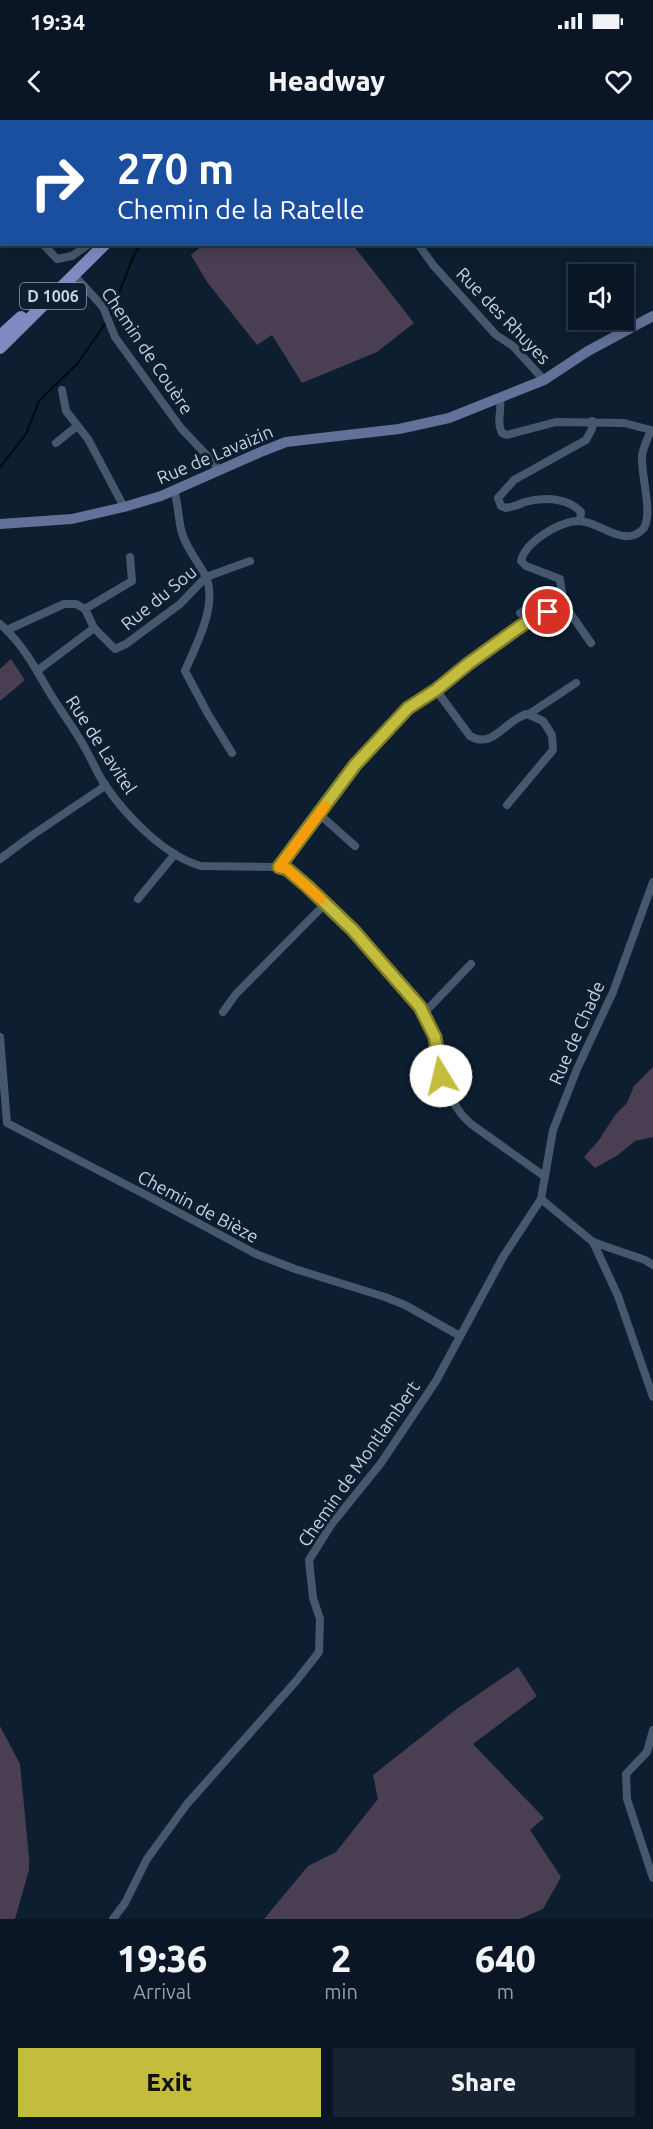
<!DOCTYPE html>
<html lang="en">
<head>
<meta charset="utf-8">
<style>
  body { margin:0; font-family:Ubuntu,sans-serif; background:#182332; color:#f1f3f6; height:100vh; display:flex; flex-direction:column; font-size:22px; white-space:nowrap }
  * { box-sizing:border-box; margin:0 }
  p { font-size:20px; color:#999fa7 }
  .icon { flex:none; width:33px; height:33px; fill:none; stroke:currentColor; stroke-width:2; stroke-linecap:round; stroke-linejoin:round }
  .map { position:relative; height:1799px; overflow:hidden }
  .drawer { display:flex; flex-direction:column; background:#0a1625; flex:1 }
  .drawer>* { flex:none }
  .top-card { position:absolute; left:0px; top:0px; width:654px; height:126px; box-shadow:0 3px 15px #0003,0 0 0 2px #2a3542; background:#1a4fa0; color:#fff; overflow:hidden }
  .tools { position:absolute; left:568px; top:144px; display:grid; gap:12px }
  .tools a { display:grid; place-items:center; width:66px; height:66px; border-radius:0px; background:#0a1625; box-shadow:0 3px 15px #0003,0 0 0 2px #2a3542; font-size:30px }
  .pin { position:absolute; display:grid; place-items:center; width:51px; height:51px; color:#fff; margin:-26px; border:3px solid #fff; border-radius:50%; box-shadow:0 2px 6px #0007 }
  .me { position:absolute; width:66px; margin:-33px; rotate:351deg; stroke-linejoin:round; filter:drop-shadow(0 0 4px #0008) }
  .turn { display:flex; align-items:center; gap:21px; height:126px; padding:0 18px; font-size:27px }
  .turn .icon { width:78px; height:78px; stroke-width:2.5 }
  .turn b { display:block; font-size:42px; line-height:51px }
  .eta { display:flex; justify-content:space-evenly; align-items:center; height:102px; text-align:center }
  .eta b { font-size:36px; font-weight:800; line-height:42px }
  .action { display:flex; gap:12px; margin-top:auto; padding:12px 18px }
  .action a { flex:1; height:69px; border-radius:0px; background:#c3bd3e; color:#111; font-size:24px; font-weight:800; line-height:69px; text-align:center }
  .action a+a { background:#182332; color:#f1f3f6 }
  .status { display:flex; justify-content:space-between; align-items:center; height:42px; padding:0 30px; background:#0a1625; direction:ltr }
  .status svg { height:16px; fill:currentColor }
  header { display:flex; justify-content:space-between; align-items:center; height:78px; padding:0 18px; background:#0a1625; font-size:27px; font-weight:800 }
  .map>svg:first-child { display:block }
</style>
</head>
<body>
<div class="status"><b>19:34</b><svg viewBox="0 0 49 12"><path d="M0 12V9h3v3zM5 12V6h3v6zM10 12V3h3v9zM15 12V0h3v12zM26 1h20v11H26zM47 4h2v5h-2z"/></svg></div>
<header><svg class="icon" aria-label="back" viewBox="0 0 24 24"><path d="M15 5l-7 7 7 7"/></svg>Headway<svg class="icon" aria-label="heart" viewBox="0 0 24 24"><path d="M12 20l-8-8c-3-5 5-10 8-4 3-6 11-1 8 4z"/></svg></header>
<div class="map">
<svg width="653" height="1799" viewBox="0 0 653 1799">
  <rect width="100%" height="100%" fill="#0d1e31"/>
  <g fill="#493e52">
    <path d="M200 125H353L414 203 377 232 302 263 272 215 257 225 207 162 191 135 201 127Z"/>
    <path d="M11 539 25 560 0 581V549Z"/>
    <path d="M653 947V1017L635 1021 618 1035 595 1048 584 1037 599 1020 615 995 627 983 634 966Z"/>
    <path d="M518 1547 537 1576 473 1624 544 1698 530 1710 561 1757 543 1789 520 1799H264L308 1746 336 1732 378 1679 373 1655 458 1588Z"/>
    <path d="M0 1606 20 1644 29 1737V1750L15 1799H0Z"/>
  </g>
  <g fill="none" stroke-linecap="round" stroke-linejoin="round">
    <g stroke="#000a0a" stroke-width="2">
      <path d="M252 2 253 0"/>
      <path d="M110 196 132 140 140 124"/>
      <path d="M0 347 26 314 39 281 78 243 107 201"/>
    </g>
    <g stroke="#45586e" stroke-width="8">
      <path d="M354 0 355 2"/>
      <path d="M6 2 8 0"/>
      <path d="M93 2 95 0"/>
      <path d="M259 2 260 0"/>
      <path d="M0 10 2 8"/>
      <path d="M0 81 2 82"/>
      <path d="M43 124 57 139 72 136 89 124"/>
      <path d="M418 124 433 145 496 215 513 226 544 260"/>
      <path d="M74 155 103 187 115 217 181 308 213 342 219 351"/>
      <path d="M62 270 66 291 88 319 124 387"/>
      <path d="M500 279C502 291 496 302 502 313L507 315 556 302 624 303 651 310C648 318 643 327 642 336 641 357 653 391 644 408 625 430 600 401 579 401 560 401 525 422 521 441L526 446 560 459 562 472 520 493"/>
      <path d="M56 323 77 306"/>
      <path d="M174 370C179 386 178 403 183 416 189 432 199 443 206 457 218 485 196 525 185 551L208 594 232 633"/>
      <path d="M580 401 581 392C567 377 543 377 525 382 518 385 513 387 506 388L501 386 498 378 514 360 586 320 592 309V301"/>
      <path d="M0 504C21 522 35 547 48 570 60 590 74 608 85 628 92 640 97 653 105 665 126 696 165 736 201 746L279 747 287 749 307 766 353 810 420 887 435 917 441 956 448 975 462 995 471 1004 544 1056"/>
      <path d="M94 508 115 529 126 524 180 484 206 457 250 441"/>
      <path d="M7 510 64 484H76L85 489 132 461 130 437"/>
      <path d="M37 551 94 508 85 489"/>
      <path d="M436 570 470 616C493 630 506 599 527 594L543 601 552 615 553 630 507 685"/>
      <path d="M529 594 576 563"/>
      <path d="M319 694 355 726"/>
      <path d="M0 739 31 716 102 668 105 664"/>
      <path d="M279 747C320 693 358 636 407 589 421 576 439 567 455 554 486 528 521 503 559 488L570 493 591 523"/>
      <path d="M138 779 175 734"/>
      <path d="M223 892 236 874 326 783"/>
      <path d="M424 893 471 844"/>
      <path d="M0 917 7 1003 148 1076 256 1134 295 1149 385 1177 405 1185 460 1216"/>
      <path d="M541 1079 593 1122 645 1140 653 1145"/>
      <path d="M593 1122 618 1176 653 1277"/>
      <path d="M653 1610 647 1632 626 1654 627 1679 653 1758"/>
      <path d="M113 1799 125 1783 147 1739 187 1684 297 1560 319 1532 320 1499 313 1478 309 1440 331 1405 381 1343 436 1261 503 1137 541 1079 553 1010 577 949 613 872 653 762"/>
    </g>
    <path stroke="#627197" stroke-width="10" d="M0 404 72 399 124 387 161 376 263 331 286 322 399 309 449 298 544 260 588 231 653 196"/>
    <g stroke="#808ac0" stroke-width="12">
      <path d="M218 2 219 0"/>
      <path d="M229 2 231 0"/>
      <path d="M0 216 21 197"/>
      <path d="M0 228 105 124"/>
    </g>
  </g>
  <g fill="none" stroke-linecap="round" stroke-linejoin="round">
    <defs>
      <path id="route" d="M441 956 435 917 420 887 353 810 307 766 287 749 279 747 355 645 408 588 436 570 468 544 518 508 536 496 548 492"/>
    </defs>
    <use href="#route" stroke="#7f7b28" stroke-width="15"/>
    <use href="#route" stroke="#c3bd3e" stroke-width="10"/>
    <path stroke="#f59e0b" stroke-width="10" d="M321 779 287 749 279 747 325 686"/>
  </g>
  <g text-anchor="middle" stroke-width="6" stroke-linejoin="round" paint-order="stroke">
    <rect fill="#0d1e31" stroke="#8f9cab" stroke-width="1.5" x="20" y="163" width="66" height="26" rx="4.5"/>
    <g font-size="16" font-weight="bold" fill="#c7d2df">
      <text x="53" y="182">D 1006</text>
    </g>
    <g font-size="18" fill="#c7d2df" stroke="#0d1e31">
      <text transform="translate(503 196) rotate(46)" y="6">Rue des Rhuyes</text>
      <text transform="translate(147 231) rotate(56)" y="6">Chemin de Couère</text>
      <text transform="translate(215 335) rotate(-23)" y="6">Rue de Lavaizin</text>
      <text transform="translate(159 478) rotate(-39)" y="6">Rue du Sou</text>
      <text transform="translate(101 625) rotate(57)" y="6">Rue de Lavitel</text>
      <text transform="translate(577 913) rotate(-66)" y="6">Rue de Chade</text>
      <text transform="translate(198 1087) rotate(28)" y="6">Chemin de Bièze</text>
      <text transform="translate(359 1344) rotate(-55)" y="6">Chemin de Montlambert</text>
    </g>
  </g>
</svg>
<div class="tools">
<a><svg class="icon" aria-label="sound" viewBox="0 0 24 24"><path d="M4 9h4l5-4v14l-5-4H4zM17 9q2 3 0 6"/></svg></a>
</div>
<div class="pin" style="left:548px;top:492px;background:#d93025"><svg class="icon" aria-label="arrive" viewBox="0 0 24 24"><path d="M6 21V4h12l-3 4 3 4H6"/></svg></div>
<svg class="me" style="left:441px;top:956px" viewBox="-20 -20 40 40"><circle r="19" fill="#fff"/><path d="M0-13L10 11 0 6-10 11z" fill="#c3bd3e"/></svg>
<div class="top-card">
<div class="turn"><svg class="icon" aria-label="right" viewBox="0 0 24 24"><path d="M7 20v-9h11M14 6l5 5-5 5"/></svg><div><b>270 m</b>Chemin de la Ratelle</div></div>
</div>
</div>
<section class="drawer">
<div class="eta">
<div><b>19:36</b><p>Arrival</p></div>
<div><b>2</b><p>min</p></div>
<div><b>640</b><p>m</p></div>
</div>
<div class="action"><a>Exit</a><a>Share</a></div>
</section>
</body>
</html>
